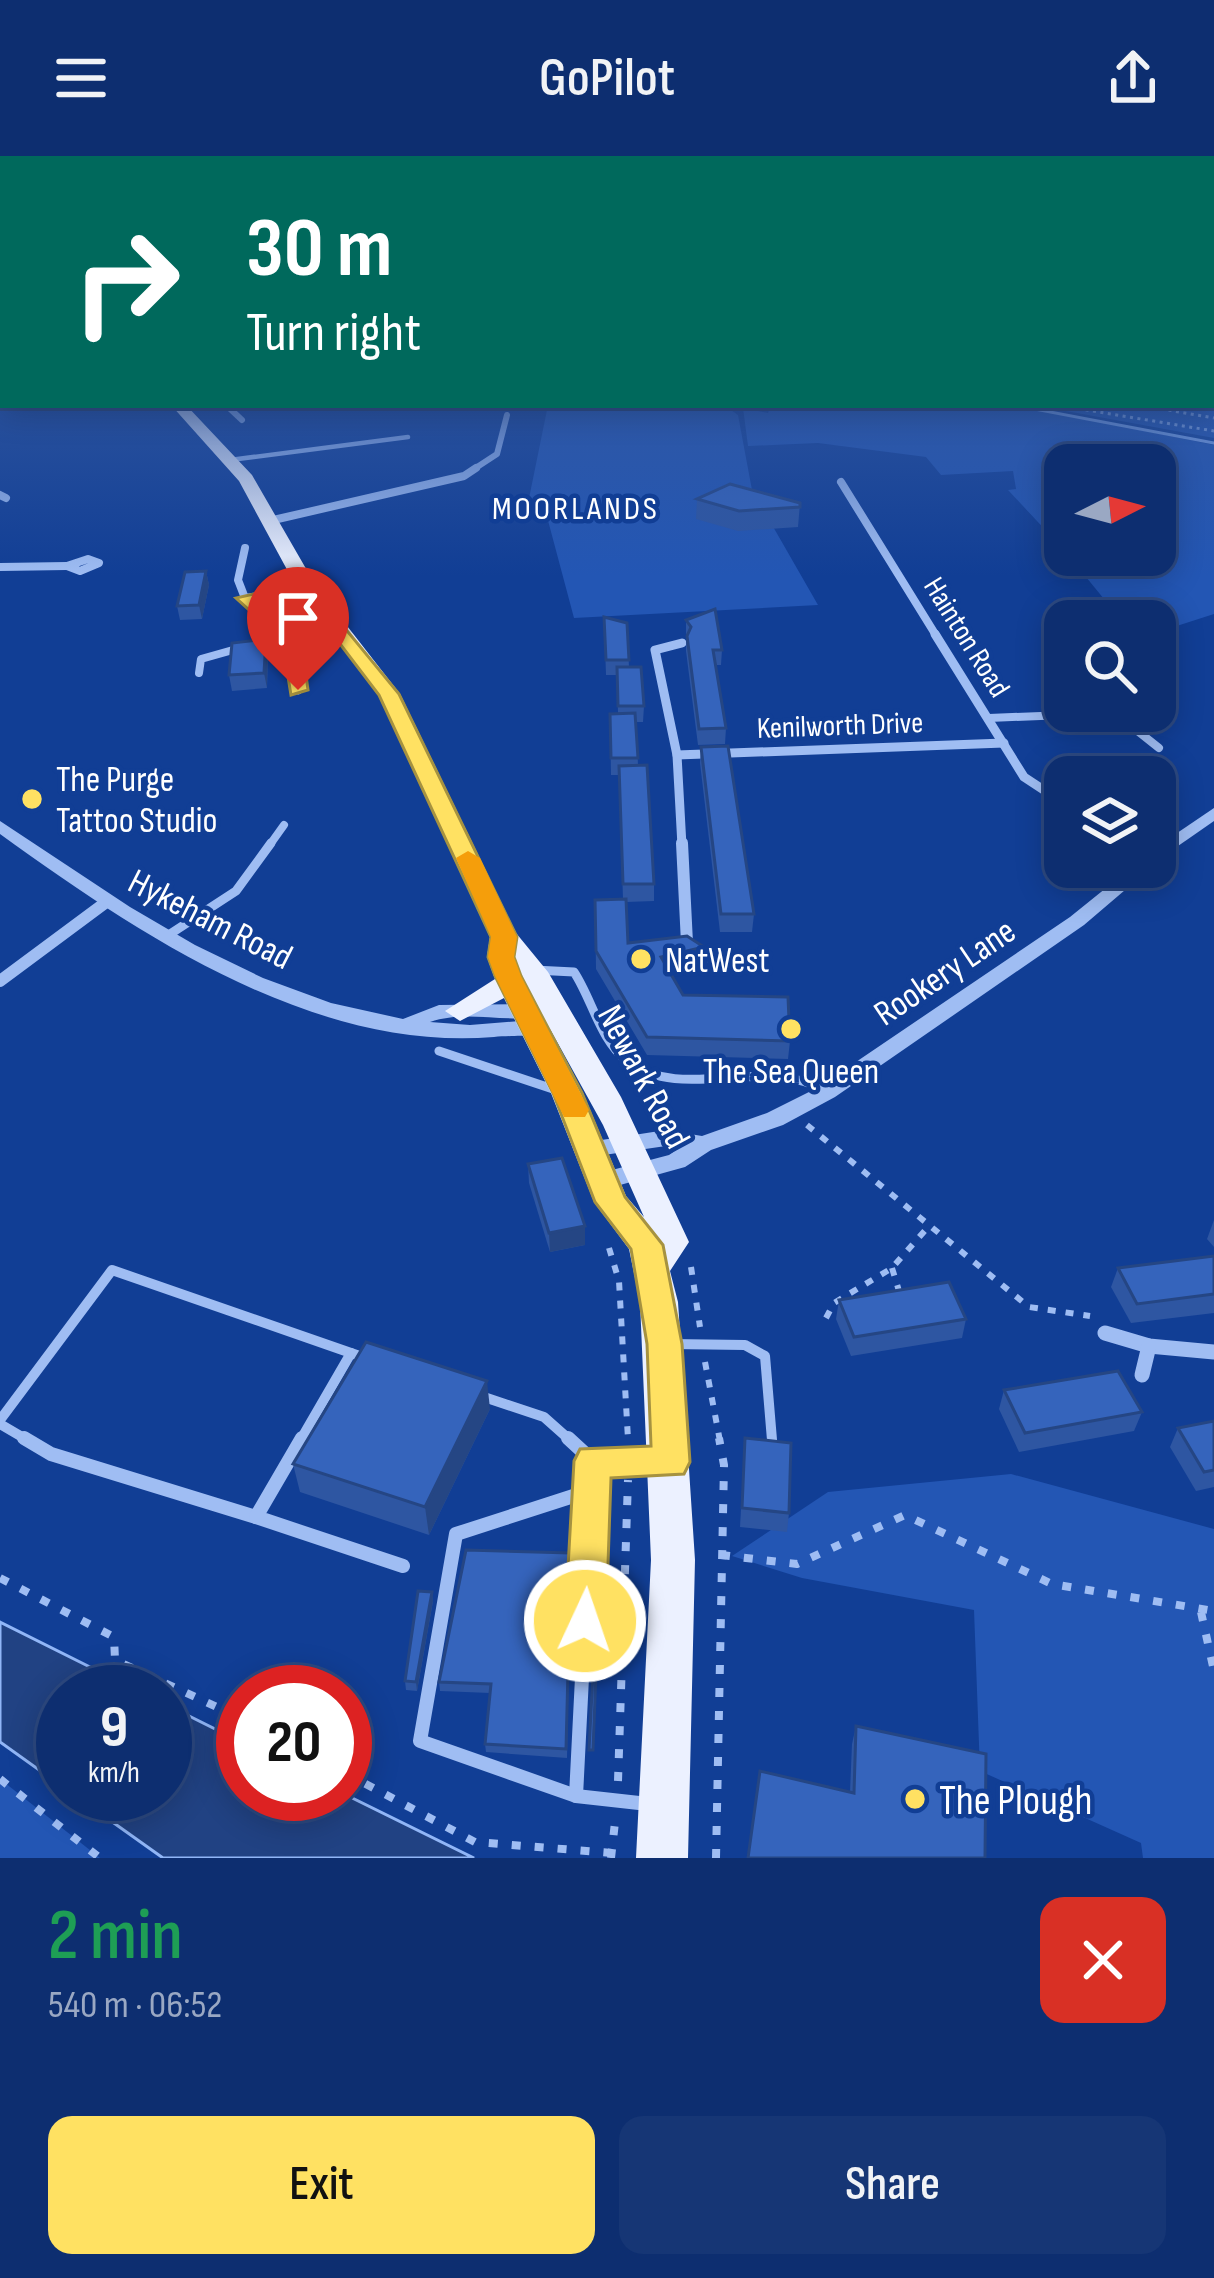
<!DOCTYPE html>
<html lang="en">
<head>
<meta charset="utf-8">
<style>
  body { margin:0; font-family:"Sofia Sans Condensed",sans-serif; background:#163675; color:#f1f3f6; height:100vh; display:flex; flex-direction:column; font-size:45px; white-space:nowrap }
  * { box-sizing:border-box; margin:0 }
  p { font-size:39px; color:#9aa8c3 }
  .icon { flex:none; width:66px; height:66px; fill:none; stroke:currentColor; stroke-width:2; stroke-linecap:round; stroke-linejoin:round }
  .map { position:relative; height:1702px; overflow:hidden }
  .details { display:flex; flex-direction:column; background:#0d2e70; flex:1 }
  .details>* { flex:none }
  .banner { position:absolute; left:0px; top:0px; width:1215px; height:252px; box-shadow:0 6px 30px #0003,0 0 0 3px #2d4a83; background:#00695c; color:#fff; overflow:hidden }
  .needle { width:78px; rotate:84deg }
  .tools { position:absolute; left:1044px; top:288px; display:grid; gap:24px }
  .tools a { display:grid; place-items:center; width:132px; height:132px; border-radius:24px; background:#0d2e70; box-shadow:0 6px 30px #0003,0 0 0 3px #2d4a83; font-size:60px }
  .speed { position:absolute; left:36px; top:1509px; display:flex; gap:24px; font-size:60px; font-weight:700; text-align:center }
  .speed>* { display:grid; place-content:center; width:156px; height:156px; border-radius:50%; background:#0d2e70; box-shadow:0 6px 30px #0003,0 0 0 3px #2d4a83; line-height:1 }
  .speed small { font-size:30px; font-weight:400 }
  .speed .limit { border:18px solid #d22; background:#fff; color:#111 }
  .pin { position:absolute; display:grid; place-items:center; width:102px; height:102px; color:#fff; margin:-123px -51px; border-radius:50% 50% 50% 0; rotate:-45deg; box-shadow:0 0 12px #0007 }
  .pin .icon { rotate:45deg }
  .me { position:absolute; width:132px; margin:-66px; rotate:3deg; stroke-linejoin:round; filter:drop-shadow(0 0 9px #0008) }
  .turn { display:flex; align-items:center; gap:42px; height:252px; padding:0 48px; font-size:54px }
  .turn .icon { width:156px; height:156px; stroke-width:2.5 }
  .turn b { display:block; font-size:84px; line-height:102px }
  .round { display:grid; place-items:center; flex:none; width:126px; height:126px; border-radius:24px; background:#163675 }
  .summary { display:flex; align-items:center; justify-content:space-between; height:204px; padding:0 48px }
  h1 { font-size:72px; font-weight:600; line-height:90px; color:#1e9e55 }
  .button { display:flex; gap:24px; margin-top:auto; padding:24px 48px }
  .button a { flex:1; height:138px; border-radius:24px; background:#ffe162; color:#111; font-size:48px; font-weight:600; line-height:138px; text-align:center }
  .button a+a { background:#163675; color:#f1f3f6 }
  header { display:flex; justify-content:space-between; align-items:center; height:156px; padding:0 48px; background:#0d2e70; font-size:54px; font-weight:600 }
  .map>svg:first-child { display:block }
</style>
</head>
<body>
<header><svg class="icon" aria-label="menu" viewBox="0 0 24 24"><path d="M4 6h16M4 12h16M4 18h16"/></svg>GoPilot<svg class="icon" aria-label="share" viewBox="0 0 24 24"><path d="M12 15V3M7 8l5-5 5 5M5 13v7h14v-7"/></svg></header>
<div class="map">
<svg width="1214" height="1702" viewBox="0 0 1214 1702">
  <rect width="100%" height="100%" fill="#113e95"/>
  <g fill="#2356b4">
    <path d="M1214 182V282L1033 249H1212Z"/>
    <path d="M548 249H724L738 259 752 334 818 449 574 462 546 357H526Z"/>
    <path d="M771 249H1017L1214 289V458L1155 477V465H1122L1068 399H1155V309H1065V395L1008 334 1016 333 1013 315 941 319 926 301 818 287 748 290 743 252 768 257Z"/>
    <path d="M1011 1318 1214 1373V1702H1143L1141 1687 980 1615 974 1454 802 1422 732 1400 828 1336Z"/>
    <path d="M0 1623 100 1702H0Z"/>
  </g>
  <g fill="#214283" stroke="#91b6f7" stroke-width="3">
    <path d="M0 1466 140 1536H63V1631L0 1586Z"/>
    <path d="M165 1548 243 1587V1638H344L474 1702H163L73 1638H165Z"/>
  </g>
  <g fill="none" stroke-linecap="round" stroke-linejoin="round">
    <path stroke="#91b6f7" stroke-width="3" d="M1013 249 1214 287"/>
    <g stroke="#9fbdf3" stroke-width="3" stroke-dasharray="3 4.5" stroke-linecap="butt">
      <path d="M1056 249 1214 275"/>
      <path d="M1139 249 1214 262"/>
    </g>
    <g stroke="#9fbdf3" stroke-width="6" stroke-dasharray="8 10" stroke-linecap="butt">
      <path d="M807 969 1029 1151 1090 1160"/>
      <path d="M609 1092 619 1125 628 1283"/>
      <path d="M691 1111 700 1171"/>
      <path d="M892 1112 899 1135"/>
      <path d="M826 1162 834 1147 892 1112 929 1070"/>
      <path d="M705 1206 720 1285"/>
    </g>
    <g stroke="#9fbdf3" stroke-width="8" stroke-dasharray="9 14" stroke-linecap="butt">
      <path d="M721 1399 797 1408 905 1359 1052 1428 1214 1455"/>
      <path d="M0 1422 114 1481 115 1504 243 1563"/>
      <path d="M1201 1456 1214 1515"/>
      <path d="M345 1617 475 1686 612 1697"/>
      <path d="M0 1623 100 1702"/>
      <path d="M618 1625 628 1324"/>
      <path d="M611 1702 615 1666"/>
      <path d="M716 1702 724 1309 719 1282"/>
    </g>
    <path stroke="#9fbdf3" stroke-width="4.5" d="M230 304 408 281"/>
    <g stroke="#9fbdf3" stroke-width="8">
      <path d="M257 490 294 487"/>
      <path d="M199 517 201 503 240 492"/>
      <path d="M989 562 1115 557 1159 592"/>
      <path d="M269 690 284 669"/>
    </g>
    <g stroke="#9fbdf3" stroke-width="9">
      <path d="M167 780 236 735 271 687"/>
      <path d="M695 792 709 802 758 800"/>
      <path d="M534 814 574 816C592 843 600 884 627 905 684 948 766 897 827 936"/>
      <path d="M439 895 556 934"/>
    </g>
    <g stroke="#9fbdf3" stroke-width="10">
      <path d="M671 1188 745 1189 765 1200 772 1284"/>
      <path d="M481 1240 544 1261 571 1285"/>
      <path d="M0 1264 112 1114 351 1197"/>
      <path d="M0 1268 29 1285"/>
      <path d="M300 1285 351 1197 368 1203"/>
    </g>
    <g stroke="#9fbdf3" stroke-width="14">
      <path d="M24 1282 51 1298 256 1361"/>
      <path d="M302 1282 256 1361 403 1410"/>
      <path d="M568 1282 593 1305"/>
      <path d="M576 1640 420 1585 456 1378 592 1334"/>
      <path d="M648 1648 576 1640 593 1305 655 1306"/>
    </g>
    <g stroke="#9fbdf3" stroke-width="6">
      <path d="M226 249 242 264"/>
      <path d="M471 315 497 298 507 259"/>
    </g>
    <g stroke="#9fbdf3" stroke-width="8">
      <path d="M841 326 937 481"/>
      <path d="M0 339 6 342"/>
      <path d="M269 365 464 320 476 312"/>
      <path d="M245 392 238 424 245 442"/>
      <path d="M88 403 99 407 80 415 67 410Z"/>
      <path d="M0 411 67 410"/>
      <path d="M291 481 245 442 307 432"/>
    </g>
    <g stroke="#9fbdf3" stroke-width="9">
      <path d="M287 478 298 534"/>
      <path d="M935 478 1024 621 1065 648"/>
      <path d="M677 599 1004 587"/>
      <path d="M682 690 677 599 655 494 682 487"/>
    </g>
    <g stroke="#9fbdf3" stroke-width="12">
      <path d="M680 788 687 787 682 687"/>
      <path d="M0 825 105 747"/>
    </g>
    <g stroke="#9fbdf3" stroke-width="15">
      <path d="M1105 1177 1149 1190 1214 1196"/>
      <path d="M1142 1219 1149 1190"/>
    </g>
    <g fill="#9fbdf3" fill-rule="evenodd">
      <path d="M1214 652V665L1155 706V692Z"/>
      <path d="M0 665 130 751 195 789 263 822 331 847 403 863 439 849 538 848 545 850 549 855 545 860C507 868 467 853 430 866L470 869 545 863 556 870C542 882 513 879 494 881 313 896 140 779 0 678Z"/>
      <path d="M1132 711H1152L1084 769 835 941 783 969 711 994 685 1011 602 1034 593 1031 590 1025 593 1019 669 999 679 992 666 990 590 1001 582 999 578 993 582 987 666 974 702 980 767 957 819 931 1070 761Z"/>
    </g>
    <path fill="#ecf1ff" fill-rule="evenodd" d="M171 249H186L252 319 316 430 400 538 516 777 548 816 621 941 689 1086 670 1115 678 1146 695 1404 688 1702H636L651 1404 640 1146 629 1093 594 1046 551 937 504 842 460 865 445 855 495 823 487 801 490 781 379 539 297 432 239 325ZM545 864 603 969 644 1061 626 1040 583 937Z"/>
  </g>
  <g fill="#2e56a2">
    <path d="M697 343 800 347 798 371 738 375 696 363Z"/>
    <path d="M206 415 209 429 202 463 180 464 177 450Z"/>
    <path d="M604 461 627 467 629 511 644 550 643 566H636L638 609 654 728V745L626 746 628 787 704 791 703 809 670 817 683 839 790 885 788 903 647 899 596 813 595 744 623 743 619 619H611L610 558 618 557 617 519H606Z"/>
    <path d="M686 464 722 494 721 509H715L726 572 725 588 698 589 686 495Z"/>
    <path d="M268 498 267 532 232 535 229 519Z"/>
    <path d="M701 591 754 758 752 776H720L700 607Z"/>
    <path d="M528 1008 585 1070V1089L550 1096 529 1027Z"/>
    <path d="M1214 1064V1091L1207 1083Z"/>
    <path d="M1214 1100V1157L1131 1167 1111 1131 1118 1112Z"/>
    <path d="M839 1144 966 1163 962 1182 851 1200 836 1163Z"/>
    <path d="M1004 1234 1142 1256 1134 1275 1019 1296 999 1253Z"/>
    <path d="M490 1253 429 1379 300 1336 293 1308Z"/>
    <path d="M1214 1265V1331L1196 1335 1170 1291 1178 1272Z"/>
    <path d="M745 1282 789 1357 787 1376 740 1371Z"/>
    <path d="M571 1397 567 1602 486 1596 485 1588 490 1537 440 1535 439 1526Z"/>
    <path d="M432 1436 433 1445 417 1535 406 1534 405 1525Z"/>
    <path d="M856 1570 985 1702 850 1636 852 1588Z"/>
  </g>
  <g fill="#254684">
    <path d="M206 415 209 429 202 463 199 449Z"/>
    <path d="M266 483 268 498 267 532 264 517Z"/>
    <path d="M704 791 703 809 660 819 661 801Z"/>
    <path d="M585 1070V1089L550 1096 549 1077Z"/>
    <path d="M487 1225 490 1253 429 1379 425 1351Z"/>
    <path d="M432 1436 433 1445 417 1535 416 1526Z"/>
  </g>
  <g fill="#3564bc" stroke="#254684" stroke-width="3">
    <path d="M730 328 800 347V351L739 355 697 343Z"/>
    <path d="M206 415 199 449 177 450 185 416Z"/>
    <path d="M715 453 722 494H713L726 572 699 573 687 480 691 471 686 464Z"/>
    <path d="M604 461 627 467 629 504H606Z"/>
    <path d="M266 483 264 517 229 519 232 487Z"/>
    <path d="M617 511H641L644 550H618Z"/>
    <path d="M635 557 638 602H611L610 558Z"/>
    <path d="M728 590 754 758H721L701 591Z"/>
    <path d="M647 609 654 728H623L619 610Z"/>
    <path d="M626 743 628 787 687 780 704 791 661 801 683 839 788 841 790 885 647 881 596 795 595 744Z"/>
    <path d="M562 1002 585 1070 549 1077 528 1008Z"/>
    <path d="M1214 1100V1138L1137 1148 1118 1112Z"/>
    <path d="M949 1126 966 1163 854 1181 839 1144Z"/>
    <path d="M366 1186 487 1225 425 1351 293 1308Z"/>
    <path d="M1118 1215 1142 1256 1025 1277 1004 1234Z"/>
    <path d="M1214 1265V1314L1204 1316 1178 1272Z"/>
    <path d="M745 1282 791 1287 789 1357 742 1352Z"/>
    <path d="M466 1394 571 1397 566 1593 485 1588 491 1528 439 1526Z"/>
    <path d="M418 1435 432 1436 416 1526 405 1525Z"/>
    <path d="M597 1441H599L593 1594H589Z"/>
    <path d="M856 1570 986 1598 985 1702H748L760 1615 854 1637Z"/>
  </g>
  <linearGradient id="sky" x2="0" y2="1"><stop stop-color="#092252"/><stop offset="0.43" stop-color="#3258a0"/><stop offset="1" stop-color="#3258a0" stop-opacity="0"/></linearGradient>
  <rect width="1214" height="420" fill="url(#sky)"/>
  <path fill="#ffe162" stroke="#a69240" stroke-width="3" d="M307 426 399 538 517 781 514 801 521 820 582 937 625 1041 663 1089 682 1188 690 1306 684 1318 611 1322 606 1465 600 1479 585 1485 571 1479 565 1465 574 1305 580 1293 651 1290 647 1188 631 1093 595 1046 553 937 495 820 488 801 491 781 379 539 302 438 259 445 301 482 308 534 291 539 282 484 236 442Z"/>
  <path fill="#f59e0b" d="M468 695 480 702 517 781 514 801 521 820 589 954 585 961H564L495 820 488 801 491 781 456 702Z"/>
  <g fill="#ffe162" stroke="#113e95" stroke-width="4.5">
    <circle cx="32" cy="643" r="12"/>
    <circle cx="641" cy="803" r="12"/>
    <circle cx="791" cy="873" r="12"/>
    <circle cx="915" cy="1643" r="12"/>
  </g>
  <g text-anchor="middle" stroke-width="9" stroke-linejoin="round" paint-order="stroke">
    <g font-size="30" fill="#fff" stroke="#113e95">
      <text transform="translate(967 481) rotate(58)" y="10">Hainton Road</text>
      <text transform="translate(840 569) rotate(-2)" y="10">Kenilworth Drive</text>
    </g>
    <g font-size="33" letter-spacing="3" fill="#fff" stroke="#113e95">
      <text x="576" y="363">MOORLANDS</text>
    </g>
    <g font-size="36" fill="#fff" stroke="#113e95" text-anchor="start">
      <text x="56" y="635">The Purge<tspan x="56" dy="41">Tattoo Studio</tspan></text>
      <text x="665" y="816">NatWest</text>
      <text x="791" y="927" text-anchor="middle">The Sea Queen</text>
    </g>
    <g font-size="36" fill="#fff" stroke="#113e95">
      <text transform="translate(211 762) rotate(27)" y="13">Hykeham Road</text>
      <text transform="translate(944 815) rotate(-34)" y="13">Rookery Lane</text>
      <text transform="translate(645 920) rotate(62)" y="13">Newark Road</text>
    </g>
    <g font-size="42" fill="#fff" stroke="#113e95" text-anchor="start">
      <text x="939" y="1658">The Plough</text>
    </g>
  </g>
</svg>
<div class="tools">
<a><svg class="needle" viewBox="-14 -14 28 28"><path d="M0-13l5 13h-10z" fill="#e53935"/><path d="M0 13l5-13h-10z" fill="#9aa8c3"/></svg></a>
<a><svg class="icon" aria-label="search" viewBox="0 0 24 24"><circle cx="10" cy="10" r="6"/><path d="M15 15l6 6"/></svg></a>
<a><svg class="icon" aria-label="layers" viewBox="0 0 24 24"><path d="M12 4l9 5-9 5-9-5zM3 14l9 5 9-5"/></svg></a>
</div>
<div class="speed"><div>9<small>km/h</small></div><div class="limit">20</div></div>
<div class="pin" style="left:298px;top:534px;background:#d93025"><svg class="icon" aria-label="arrive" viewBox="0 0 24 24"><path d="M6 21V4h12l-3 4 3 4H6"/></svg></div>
<svg class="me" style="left:585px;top:1465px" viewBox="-20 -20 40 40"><circle r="17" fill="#ffe162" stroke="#fff" stroke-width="3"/><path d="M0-11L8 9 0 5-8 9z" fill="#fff"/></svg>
<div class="banner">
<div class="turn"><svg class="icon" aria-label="right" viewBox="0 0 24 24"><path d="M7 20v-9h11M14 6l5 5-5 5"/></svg><div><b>30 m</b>Turn right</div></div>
</div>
</div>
<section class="details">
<div class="summary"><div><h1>2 min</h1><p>540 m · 06:52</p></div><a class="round" style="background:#d93025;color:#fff"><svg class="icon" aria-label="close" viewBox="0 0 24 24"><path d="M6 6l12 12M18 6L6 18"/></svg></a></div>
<div class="button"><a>Exit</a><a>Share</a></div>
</section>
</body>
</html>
